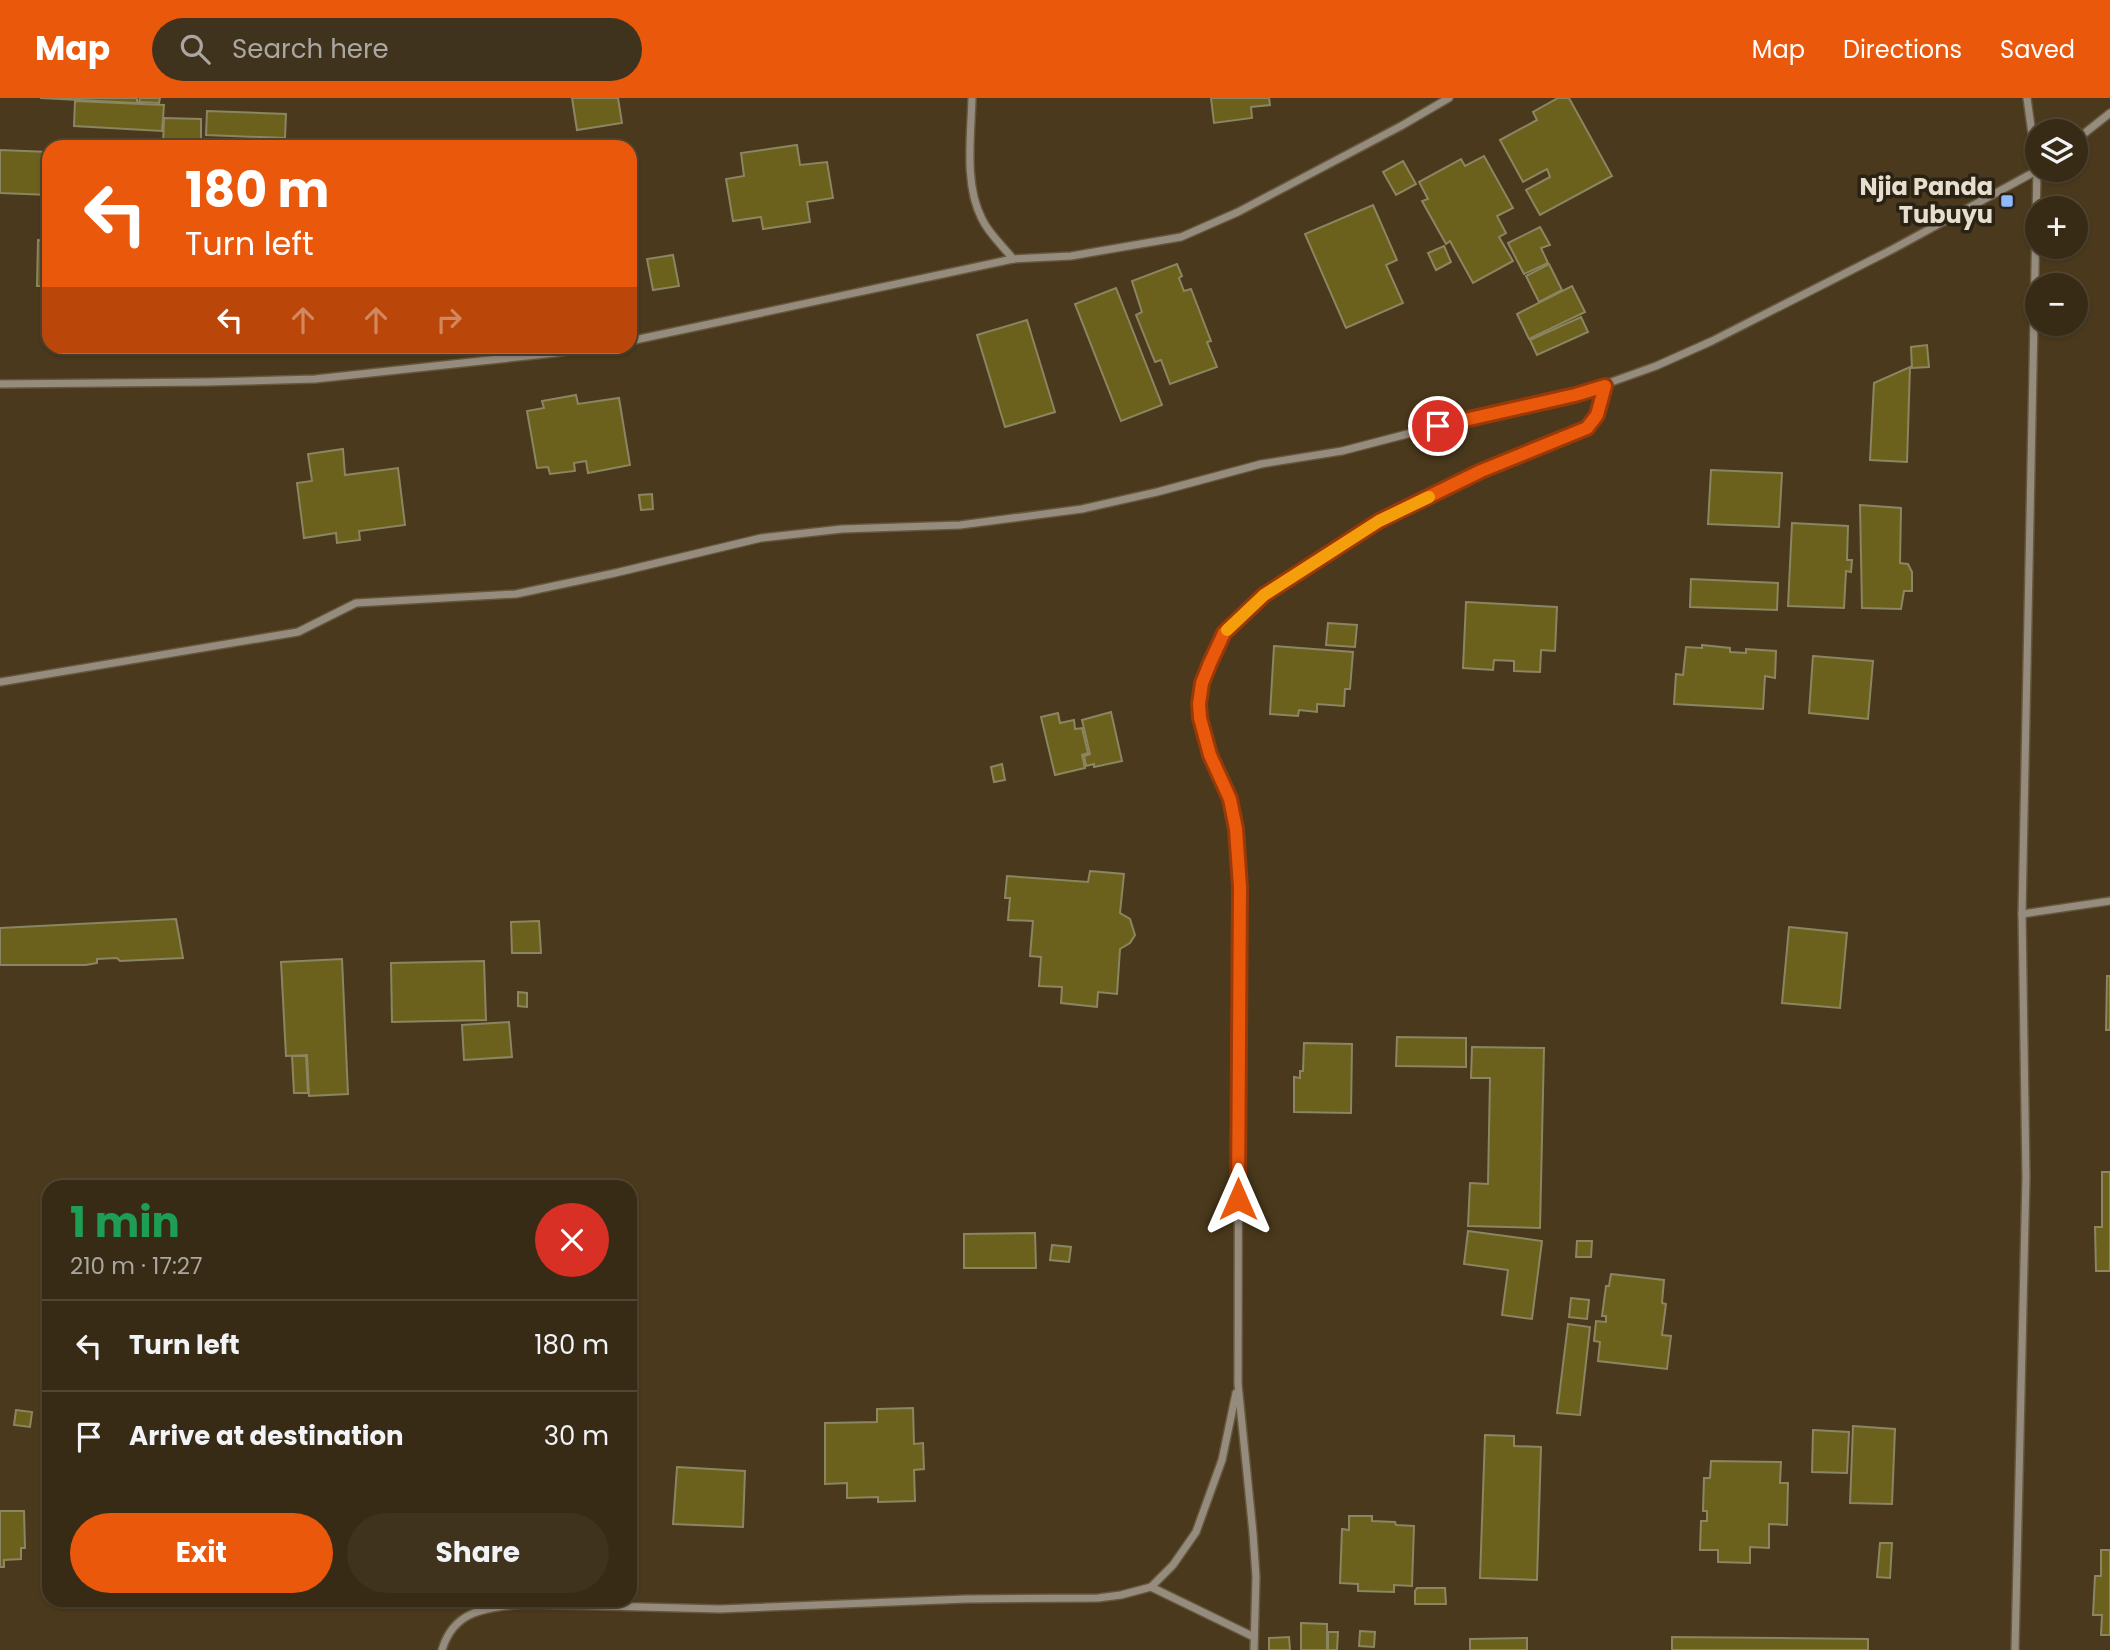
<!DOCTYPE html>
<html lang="en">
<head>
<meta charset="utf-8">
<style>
  body { margin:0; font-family:Poppins,sans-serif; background:#3f331e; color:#f1f3f6; height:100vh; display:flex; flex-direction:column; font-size:26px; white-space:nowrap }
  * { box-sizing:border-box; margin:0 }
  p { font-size:23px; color:#aba7a0 }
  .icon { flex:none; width:38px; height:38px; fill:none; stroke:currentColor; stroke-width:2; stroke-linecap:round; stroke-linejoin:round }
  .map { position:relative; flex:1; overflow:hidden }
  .drawer { position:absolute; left:42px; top:1082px; width:595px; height:427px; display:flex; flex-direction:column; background:#382b15; border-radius:21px; box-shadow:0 2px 5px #0004,0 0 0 2px #524734 }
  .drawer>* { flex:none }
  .top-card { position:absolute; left:42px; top:42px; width:595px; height:214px; border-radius:21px; box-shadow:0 2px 5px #0004,0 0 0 2px #524734; background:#ea580c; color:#fff; overflow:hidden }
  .tools { position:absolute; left:2025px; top:21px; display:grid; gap:14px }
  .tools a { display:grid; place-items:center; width:63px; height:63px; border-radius:50%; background:#382b15; box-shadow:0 2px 5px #0004,0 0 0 2px #524734; font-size:35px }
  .pin { position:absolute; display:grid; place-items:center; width:60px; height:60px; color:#fff; margin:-30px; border:4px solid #fff; border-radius:50%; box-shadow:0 2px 7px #0007 }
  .me { position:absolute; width:77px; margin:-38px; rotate:0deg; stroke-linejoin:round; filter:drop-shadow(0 0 5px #0008) }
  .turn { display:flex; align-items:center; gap:24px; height:147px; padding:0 28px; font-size:32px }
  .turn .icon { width:91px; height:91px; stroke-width:2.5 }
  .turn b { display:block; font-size:49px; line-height:60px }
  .lanes { display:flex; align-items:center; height:66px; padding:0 28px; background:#0003; justify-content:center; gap:35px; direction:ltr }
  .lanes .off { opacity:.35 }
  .round { display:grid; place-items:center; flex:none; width:74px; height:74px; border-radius:37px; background:#3f331e }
  .summary { display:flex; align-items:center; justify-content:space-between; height:119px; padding:0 28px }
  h1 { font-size:42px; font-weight:700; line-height:52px; color:#1e9e55 }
  .action { display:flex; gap:14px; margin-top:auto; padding:14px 28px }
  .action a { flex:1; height:80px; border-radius:42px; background:#ea580c; color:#fff; font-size:28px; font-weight:700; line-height:80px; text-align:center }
  .action a+a { background:#3f331e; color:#f1f3f6 }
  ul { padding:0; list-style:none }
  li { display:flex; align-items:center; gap:21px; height:91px; padding:0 28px; border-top:2px solid #524734 }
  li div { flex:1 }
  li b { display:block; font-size:26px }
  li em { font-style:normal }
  header { display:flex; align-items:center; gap:42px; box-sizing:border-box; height:98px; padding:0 35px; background:#ea580c; color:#fff }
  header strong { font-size:33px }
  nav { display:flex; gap:38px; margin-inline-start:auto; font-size:24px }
  .search { width:490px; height:63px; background:#3f331e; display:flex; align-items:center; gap:18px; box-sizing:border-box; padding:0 24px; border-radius:38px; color:#aba7a0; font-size:26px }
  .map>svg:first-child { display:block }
</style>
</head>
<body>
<header>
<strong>Map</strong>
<div class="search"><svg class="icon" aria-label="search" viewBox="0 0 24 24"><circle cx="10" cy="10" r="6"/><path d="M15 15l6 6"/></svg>Search here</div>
<nav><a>Map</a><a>Directions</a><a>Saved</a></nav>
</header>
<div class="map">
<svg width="2110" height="1552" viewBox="0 0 2110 1552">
  <rect width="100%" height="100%" fill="#4a391c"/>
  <g fill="#6c611c" stroke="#8b8562" stroke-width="2">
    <path d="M40 0H137V5Z"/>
    <path d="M140 0H160L159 5 139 4Z"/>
    <path d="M572 0H618L622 25 577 32Z"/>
    <path d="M1211 0H1269L1270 7 1251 9 1252 20 1214 25Z"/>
    <path d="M1558 0H1569L1612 78 1540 117 1526 92 1550 79 1547 71 1523 84 1500 42 1537 22 1533 14Z"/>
    <path d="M75 3 164 7 162 33 74 28Z"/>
    <path d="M207 13 286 16 285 40 206 37Z"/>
    <path d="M164 20 201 21V47H163Z"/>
    <path d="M797 47 800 67 827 64 833 100 807 104 810 124 763 131 761 119 733 123 726 81 744 78 741 55Z"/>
    <path d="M0 52 49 54V97L0 95Z"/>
    <path d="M1484 58 1513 110 1497 118 1506 135 1499 139 1513 163 1473 185 1450 143 1446 146 1422 103 1428 101 1419 84 1461 61 1465 68Z"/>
    <path d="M1403 63 1416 86 1396 97 1383 74Z"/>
    <path d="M1373 107 1397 162 1386 167 1403 205 1346 230 1305 136Z"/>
    <path d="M1540 129 1550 147 1541 150 1548 165 1524 176 1508 145Z"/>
    <path d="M43 140H49V188H37L38 142 43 143Z"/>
    <path d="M1444 148 1451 164 1436 172 1428 155Z"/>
    <path d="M673 157 679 188 653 192 647 161Z"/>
    <path d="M1177 166 1182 178 1179 180 1184 193 1191 191 1211 243 1207 244 1217 269 1170 286 1161 262 1155 264 1136 217 1142 214 1132 183Z"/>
    <path d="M1549 166 1562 192 1539 204 1526 178Z"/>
    <path d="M1572 188 1585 214 1529 241 1517 216Z"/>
    <path d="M1116 190 1162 307 1121 323 1075 206Z"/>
    <path d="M1581 219 1588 234 1537 257 1530 242Z"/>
    <path d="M1027 222 1055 314 1005 329 977 237Z"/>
    <path d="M1927 247 1929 269 1912 270 1911 249Z"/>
    <path d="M170 248H190L189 255 170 254Z"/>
    <path d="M1910 269 1907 364 1870 362 1874 285Z"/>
    <path d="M576 297 578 306 619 300 630 367 588 375 586 363 574 365 575 373 550 376 548 369 537 370 527 313 544 310 542 303Z"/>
    <path d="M343 351 345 377 398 370 405 427 359 433 360 442 337 445 336 435 304 440 297 385 312 383 308 356Z"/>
    <path d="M1711 372 1782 375 1779 429 1708 426Z"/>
    <path d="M652 396 653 411 641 412 639 397Z"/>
    <path d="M1860 407 1901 410 1900 465 1908 466 1912 474V493H1904L1901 511 1862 510Z"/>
    <path d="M1792 425 1848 428 1847 462H1852L1851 474 1846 473 1844 510 1788 508Z"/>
    <path d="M1691 481 1778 485 1777 512 1690 509Z"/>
    <path d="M1466 504 1557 509 1555 553 1541 552 1540 574 1514 573V563L1494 562 1493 572 1463 570Z"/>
    <path d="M1328 525 1357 527 1355 549 1326 547Z"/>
    <path d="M1702 547 1730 550V554L1746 555V551L1776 553 1775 580 1765 578 1763 611 1674 606 1676 576 1683 577 1686 549 1702 550Z"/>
    <path d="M1274 548 1353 554 1350 591H1345L1344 608 1317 606V614L1299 612 1298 618 1270 616Z"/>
    <path d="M1813 558 1873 563 1868 621 1809 615Z"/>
    <path d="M1111 614 1122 663 1094 669V666L1086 668 1084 658 1090 656 1082 622Z"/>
    <path d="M1058 615 1060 625 1074 622 1075 631 1082 630 1088 655 1082 657 1085 670 1055 677 1041 619Z"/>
    <path d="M1002 666 1005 682 994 684 991 669Z"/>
    <path d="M1090 773 1124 776 1120 815 1130 821 1135 837 1130 845 1120 851 1117 896 1098 894 1097 909 1061 905 1062 889 1039 888 1041 859 1030 858 1033 823 1008 822 1010 800H1005L1007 778 1088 784Z"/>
    <path d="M176 821 183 860 120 863 117 860 97 861V865L86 867H0V830Z"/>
    <path d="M539 823 541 855H512L511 824Z"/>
    <path d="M1789 829 1847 835 1840 910 1782 905Z"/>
    <path d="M342 861 348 996 309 998 307 957 286 958 281 864Z"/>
    <path d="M484 863 486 922 392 924 391 865Z"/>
    <path d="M2107 878H2110V932H2106Z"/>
    <path d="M518 894 527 895V909L518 908Z"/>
    <path d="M509 924 512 959 464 962 462 927Z"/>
    <path d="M1397 939 1466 940V969L1396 968Z"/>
    <path d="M1304 945 1352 946 1351 1015 1294 1014V979L1300 980V973H1303Z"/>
    <path d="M1472 949 1544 950 1540 1130 1468 1128 1470 1085 1488 1086 1490 980H1471Z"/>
    <path d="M292 958H306L308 995H294Z"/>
    <path d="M2102 1074H2110V1173H2096L2095 1129H2102Z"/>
    <path d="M1468 1133 1542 1143 1532 1221 1502 1217 1508 1172 1464 1166Z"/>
    <path d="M1035 1135 1036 1170H964V1136Z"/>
    <path d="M1577 1143H1592L1591 1159H1576Z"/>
    <path d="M1052 1147 1071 1149 1069 1164 1050 1162Z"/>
    <path d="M1611 1176 1664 1182 1662 1205 1666 1206 1662 1237 1671 1238 1667 1271 1598 1263 1600 1244 1594 1243 1596 1223 1606 1224V1218H1602L1606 1188H1609Z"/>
    <path d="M1571 1200 1589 1202 1587 1221 1569 1219Z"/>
    <path d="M1568 1226 1590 1229 1580 1317 1557 1315Z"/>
    <path d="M913 1310 914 1346 923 1345 924 1371 914 1372 915 1403 878 1404V1399L847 1400V1385L825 1386V1325L877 1324V1311Z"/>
    <path d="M16 1312 32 1314 30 1329 14 1327Z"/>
    <path d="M1853 1328 1895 1331 1892 1406 1850 1405Z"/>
    <path d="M1813 1332 1849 1334 1847 1375 1812 1374Z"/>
    <path d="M1485 1337 1514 1338V1348L1541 1349 1537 1482 1480 1480Z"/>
    <path d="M1711 1363 1781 1364 1780 1385H1788L1787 1427 1769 1426V1450L1750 1449V1465L1718 1464V1452H1700L1701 1423H1707V1413H1703L1704 1380H1710Z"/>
    <path d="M677 1369 745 1373 743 1429 673 1426Z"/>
    <path d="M0 1413H24L25 1450H21V1461L4 1462V1469H0Z"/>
    <path d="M1349 1418H1372V1423L1395 1424 1396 1427 1414 1428 1412 1488 1394 1487V1494L1358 1493V1486L1340 1485 1342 1431 1349 1432Z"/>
    <path d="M1880 1445H1892L1890 1480 1877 1479Z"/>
    <path d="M2101 1452H2110V1537H2101L2102 1517H2093L2095 1478H2101Z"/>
    <path d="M1417 1490H1445L1446 1506H1415V1493Z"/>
    <path d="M1301 1525 1327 1526V1552H1301Z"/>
    <path d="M1360 1533 1375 1534 1374 1549 1359 1548Z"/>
    <path d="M1328 1534H1338L1337 1552H1328Z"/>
    <path d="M1289 1539 1290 1552H1269V1540Z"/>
    <path d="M1672 1539 1868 1541V1552H1672Z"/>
    <path d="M1527 1540V1552H1470V1541Z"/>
  </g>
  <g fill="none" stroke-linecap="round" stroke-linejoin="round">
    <defs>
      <g id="street">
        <path d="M972 0C971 38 964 87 982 121 989 136 1003 148 1013 161"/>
        <path d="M2076 42 2110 15"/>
        <path d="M630 243 1013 161 1071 158 1181 139 1238 114 1401 28 1449 0"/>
        <path d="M0 286 207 284 315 281 555 255 597 248"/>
        <path d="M0 584 298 534 356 505 516 496 615 475 761 440 842 431 960 427 1082 411 1157 394 1261 366 1342 353 1461 322 1575 297 1656 268 1712 243 1893 151 2038 72"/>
        <path d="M2022 816 2110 803"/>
        <path d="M1151 1489 1254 1539"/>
        <path d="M442 1552C454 1511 487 1510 525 1506L720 1511 966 1501 1098 1500 1121 1497 1151 1489 1173 1467 1196 1434 1222 1362 1236 1295"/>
        <path d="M1254 1552 1256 1479 1253 1435 1238 1286 1239 760 1230 701 1210 657 1204 638 1199 606 1202 585 1224 535 1264 497 1379 423 1481 373 1587 330 1597 317 1605 288"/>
        <path d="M2015 1552 2026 1079 2022 816 2037 72 2027 0"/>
      </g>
    </defs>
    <use href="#street" stroke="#66573c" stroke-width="10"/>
    <use href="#street" stroke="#958c7e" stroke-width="7"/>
  </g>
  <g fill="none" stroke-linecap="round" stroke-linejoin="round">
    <defs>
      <path id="route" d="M1238 1101 1240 789 1236 731 1230 701 1210 657 1200 620 1199 606 1202 585 1210 565 1224 535 1264 497 1379 423 1481 373 1587 330 1597 317 1605 288 1575 297 1438 328"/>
    </defs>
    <use href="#route" stroke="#983908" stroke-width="18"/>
    <use href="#route" stroke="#ea580c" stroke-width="12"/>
    <path stroke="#f59e0b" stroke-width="12" d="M1227 532 1264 497 1379 423 1429 399"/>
  </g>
  <rect fill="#8eb9fd" stroke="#292215" stroke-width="2.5" x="2000" y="96" width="14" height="14" rx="3.5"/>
  <g text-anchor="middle" stroke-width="7" stroke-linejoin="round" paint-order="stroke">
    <g font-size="24" font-weight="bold" fill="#e8decd" stroke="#292215" text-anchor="end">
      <text x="1993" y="97">Njia Panda<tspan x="1993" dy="28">Tubuyu</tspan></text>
    </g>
  </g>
</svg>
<div class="tools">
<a><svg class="icon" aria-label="layers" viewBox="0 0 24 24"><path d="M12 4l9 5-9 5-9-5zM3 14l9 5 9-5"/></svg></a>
<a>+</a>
<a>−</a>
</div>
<div class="pin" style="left:1438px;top:328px;background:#d93025"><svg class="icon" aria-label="arrive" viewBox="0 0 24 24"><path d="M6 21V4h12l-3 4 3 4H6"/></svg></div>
<svg class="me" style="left:1238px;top:1101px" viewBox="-20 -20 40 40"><path d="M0-17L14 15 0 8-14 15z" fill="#ea580c" stroke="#fff" stroke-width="4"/></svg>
<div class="top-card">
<div class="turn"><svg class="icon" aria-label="left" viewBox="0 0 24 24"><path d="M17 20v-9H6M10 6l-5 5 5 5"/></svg><div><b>180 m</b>Turn left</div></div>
<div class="lanes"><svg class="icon" aria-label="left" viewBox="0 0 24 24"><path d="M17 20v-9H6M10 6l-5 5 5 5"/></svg><svg class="icon off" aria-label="ahead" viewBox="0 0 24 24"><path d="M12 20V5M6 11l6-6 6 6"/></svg><svg class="icon off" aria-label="ahead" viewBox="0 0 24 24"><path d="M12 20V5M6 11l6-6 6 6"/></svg><svg class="icon off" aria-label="right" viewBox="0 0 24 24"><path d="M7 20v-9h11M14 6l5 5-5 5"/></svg></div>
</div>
<section class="drawer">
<div class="summary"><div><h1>1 min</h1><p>210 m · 17:27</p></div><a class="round" style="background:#d93025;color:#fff"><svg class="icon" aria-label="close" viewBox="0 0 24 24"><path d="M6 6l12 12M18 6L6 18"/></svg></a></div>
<ul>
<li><svg class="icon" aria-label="left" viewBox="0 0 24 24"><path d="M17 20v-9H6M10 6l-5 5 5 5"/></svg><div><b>Turn left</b></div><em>180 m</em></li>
<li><svg class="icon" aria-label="arrive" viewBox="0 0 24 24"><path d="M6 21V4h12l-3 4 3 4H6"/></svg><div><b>Arrive at destination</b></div><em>30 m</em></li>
</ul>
<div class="action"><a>Exit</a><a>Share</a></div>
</section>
</div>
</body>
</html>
